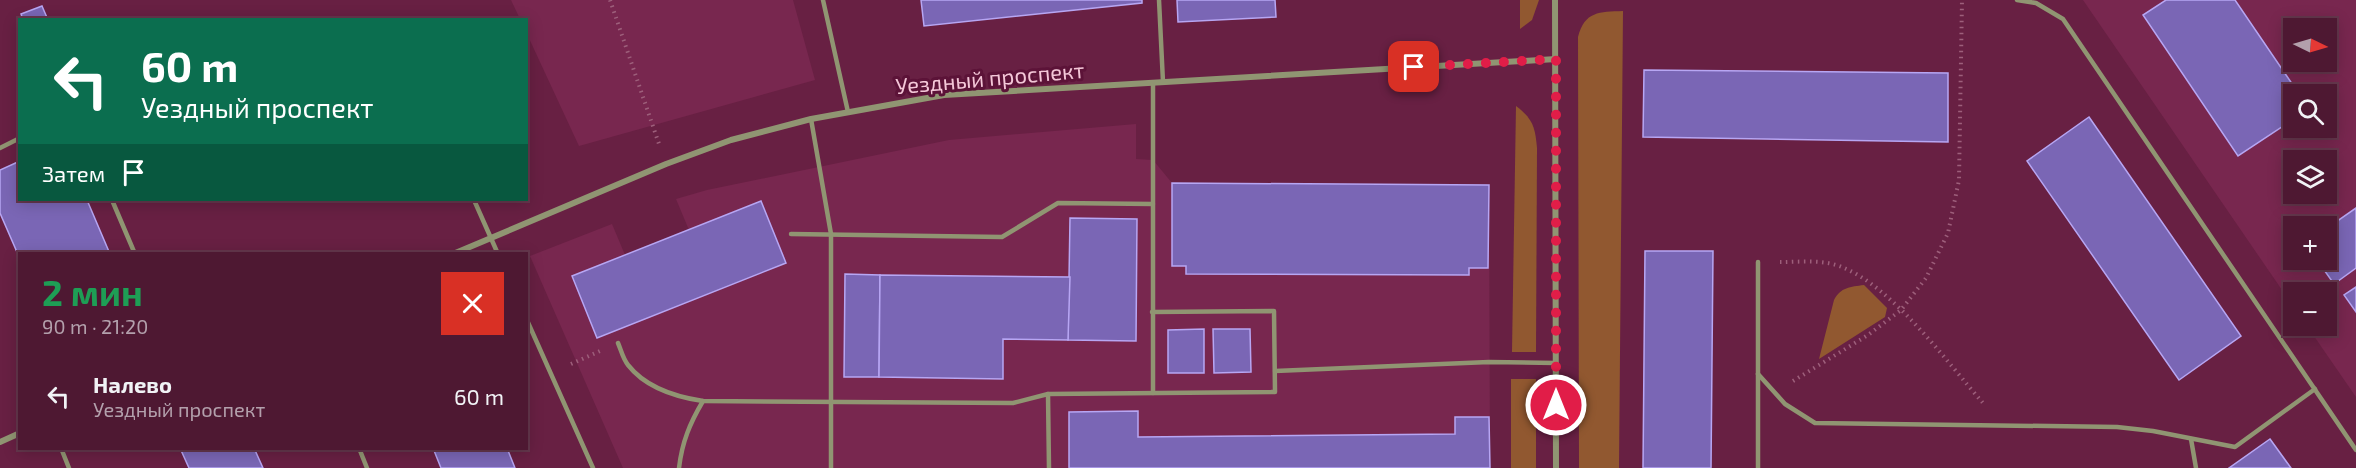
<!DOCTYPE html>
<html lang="ru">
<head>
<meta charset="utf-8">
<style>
  body { margin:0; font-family:"Exo 2",sans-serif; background:#55213a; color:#f1f3f6; height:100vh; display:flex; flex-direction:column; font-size:22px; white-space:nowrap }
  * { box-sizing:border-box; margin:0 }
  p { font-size:20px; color:#b3a0ac }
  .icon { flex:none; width:33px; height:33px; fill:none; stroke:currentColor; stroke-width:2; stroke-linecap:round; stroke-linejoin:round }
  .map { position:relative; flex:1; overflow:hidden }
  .side { position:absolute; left:18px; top:252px; width:510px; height:198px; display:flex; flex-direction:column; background:#4e1832; border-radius:0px; box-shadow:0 3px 15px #0003,0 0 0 2px #65374d }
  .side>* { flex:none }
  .guide { position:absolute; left:18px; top:18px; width:510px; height:183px; border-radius:0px; box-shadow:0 3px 15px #0003,0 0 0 2px #65374d; background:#0b6e4f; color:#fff; overflow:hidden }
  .needle { width:39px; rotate:95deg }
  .buttons { position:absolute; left:2283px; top:18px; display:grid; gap:12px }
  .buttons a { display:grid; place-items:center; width:54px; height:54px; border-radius:0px; background:#4e1832; box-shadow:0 3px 15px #0003,0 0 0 2px #65374d; font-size:30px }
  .pin { position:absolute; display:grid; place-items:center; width:51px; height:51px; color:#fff; margin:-26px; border-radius:12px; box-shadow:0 3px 9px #0006 }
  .me { position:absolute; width:66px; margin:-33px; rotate:0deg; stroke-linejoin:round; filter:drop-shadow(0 0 4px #0008) }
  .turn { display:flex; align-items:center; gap:21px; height:126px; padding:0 24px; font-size:27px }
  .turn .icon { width:78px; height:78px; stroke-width:2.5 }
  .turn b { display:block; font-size:42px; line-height:51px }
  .then { display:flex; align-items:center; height:57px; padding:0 24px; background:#0003; gap:12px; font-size:22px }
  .round { display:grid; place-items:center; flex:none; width:63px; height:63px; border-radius:0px; background:#55213a }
  .summary { display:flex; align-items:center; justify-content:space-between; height:102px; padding:0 24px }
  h1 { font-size:36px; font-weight:700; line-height:45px; color:#1e9e55 }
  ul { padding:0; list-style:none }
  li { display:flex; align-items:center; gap:18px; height:84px; padding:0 24px }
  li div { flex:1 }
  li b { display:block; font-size:22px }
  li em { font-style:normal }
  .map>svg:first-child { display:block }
</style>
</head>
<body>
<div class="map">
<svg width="2356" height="468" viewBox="0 0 2356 468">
  <rect width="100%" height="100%" fill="#682043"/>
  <g fill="#78274f" fill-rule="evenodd">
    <path d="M511 0H793L815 80 579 146 527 34 526 20 520 19Z"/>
    <path d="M2083 0H2356V397L2307 326H2326V292H2294L2293 306ZM2294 28H2326V62H2294ZM2294 94H2326V128H2294ZM2294 160H2326V194H2294ZM2294 226H2326V260H2294Z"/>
    <path d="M1136 124V159L1153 160 1172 183 1489 185 1490 468H623L530 256 612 224 625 255 689 230 676 199 707 190 949 140Z"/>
  </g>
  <g fill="#915830">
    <path d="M1520 0H1539L1532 20 1520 29Z"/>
    <path d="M1623 11 1619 468H1579L1578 37C1585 11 1599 12 1623 11Z"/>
    <path d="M1516 106C1533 119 1535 127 1537 148L1536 352H1512Z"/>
    <path d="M1864 285 1887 308 1885 317 1819 359 1834 300C1841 287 1850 287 1864 285Z"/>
    <rect x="1511" y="379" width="25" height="89"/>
  </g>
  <g fill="#7a66b5" stroke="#b7a6f3" stroke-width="1.5">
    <path d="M921 0H1142V3L924 26Z"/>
    <path d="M1177 0H1275L1276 17 1178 22Z"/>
    <path d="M2166 0H2235L2299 94H2294V119L2238 156 2143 15Z"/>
    <path d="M42 6 48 20H23L21 14Z"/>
    <path d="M1644 70 1948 73V142L1643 137Z"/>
    <path d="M2089 117 2241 336 2179 380 2027 161Z"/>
    <path d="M20 161V200H87L110 254H20V259L0 213V170Z"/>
    <path d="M1172 183 1489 185 1488 268H1469V275L1186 274V266H1172Z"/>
    <path d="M761 201 786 263 597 338 572 276Z"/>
    <path d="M2356 208V268L2334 284 2317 260H2326V229Z"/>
    <path d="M1070 218 1137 219 1136 341 1068 340Z"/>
    <path d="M1645 251H1713L1711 468H1643Z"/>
    <path d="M845 274 880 275 879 377H844Z"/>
    <path d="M880 275 1070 277 1068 340 1003 339V379L879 377Z"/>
    <path d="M2356 287V312L2344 295Z"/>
    <path d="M1204 329V373H1168V330Z"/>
    <path d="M1213 329H1250L1251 372 1214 373Z"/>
    <path d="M1138 411V437L1455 434V417H1489L1490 468H1069V412Z"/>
    <path d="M2270 439 2291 468H2229Z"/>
    <path d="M180 448H254L263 468H189Z"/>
    <path d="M433 448H507L515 468H441Z"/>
  </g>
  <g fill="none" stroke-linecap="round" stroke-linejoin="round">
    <g stroke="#9d5f7b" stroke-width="4" stroke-dasharray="1.5 4.5" stroke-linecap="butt">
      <path d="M610 0 659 144"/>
      <path d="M1780 262C1801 262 1825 259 1844 268 1893 288 1947 362 1983 403"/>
      <path d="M571 364 600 351"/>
      <path d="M1793 381 1868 335 1901 310 1926 278 1948 233 1959 180 1962 0"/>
    </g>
    <g stroke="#909572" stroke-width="4.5">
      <path d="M823 0 848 112"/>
      <path d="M1159 0 1163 82"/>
      <path d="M2017 0 2036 3 2063 19 2356 450"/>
      <path d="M811 119 831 234V468"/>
      <path d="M0 148 20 138"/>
      <path d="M112 200 135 254"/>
      <path d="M474 200 498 254"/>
      <path d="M791 234 1002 237 1058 203 1153 204"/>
      <path d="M526 318 593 468"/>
      <path d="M618 343C621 350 623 359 628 365 646 388 676 397 703 401L1013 403 1048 394 1049 468"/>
      <path d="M1275 371 1489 362 1556 363"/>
      <path d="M1758 374 1785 404 1815 423 2117 427 2153 431 2235 447 2315 389"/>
      <path d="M1153 393V83"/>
      <path d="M1048 394 1275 392 1274 311 1152 312"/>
      <path d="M2191 439 2196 468"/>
      <path d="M61 448 69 468"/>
      <path d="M359 448 367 468"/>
      <path d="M679 468C682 442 690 423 703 401"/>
      <path d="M1758 468V262"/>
    </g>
    <g stroke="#909572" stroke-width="6">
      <path d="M1555 0 1556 468"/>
      <path d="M453 254 666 164 731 140 811 119 944 95 1556 59"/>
      <path d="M0 442 20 433"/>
    </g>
  </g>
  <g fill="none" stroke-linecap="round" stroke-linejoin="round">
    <path stroke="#e11d48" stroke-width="10" stroke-dasharray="0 18" d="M1414 67 1556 59V405"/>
  </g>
  <g text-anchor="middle" stroke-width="6" stroke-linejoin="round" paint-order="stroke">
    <g font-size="22" fill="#f4c7d8" stroke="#5c1338">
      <text transform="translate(990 78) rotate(-5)" y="8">Уездный проспект</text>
    </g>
  </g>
</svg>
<div class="buttons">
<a><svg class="needle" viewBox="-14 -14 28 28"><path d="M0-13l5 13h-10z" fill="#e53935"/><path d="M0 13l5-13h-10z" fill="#b3a0ac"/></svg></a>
<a><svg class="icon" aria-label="search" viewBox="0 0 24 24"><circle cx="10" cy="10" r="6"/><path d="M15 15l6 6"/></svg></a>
<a><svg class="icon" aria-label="layers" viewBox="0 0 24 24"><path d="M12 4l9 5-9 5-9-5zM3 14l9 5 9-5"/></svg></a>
<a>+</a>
<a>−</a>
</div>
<div class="pin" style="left:1414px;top:67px;background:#d93025"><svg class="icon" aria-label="arrive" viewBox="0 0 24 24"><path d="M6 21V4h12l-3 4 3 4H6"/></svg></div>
<svg class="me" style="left:1556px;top:405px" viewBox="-20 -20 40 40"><circle r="17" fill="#e11d48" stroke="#fff" stroke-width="3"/><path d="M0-11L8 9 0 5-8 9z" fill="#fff"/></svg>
<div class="guide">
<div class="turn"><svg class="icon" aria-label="left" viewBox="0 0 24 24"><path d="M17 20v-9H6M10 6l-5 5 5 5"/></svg><div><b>60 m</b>Уездный проспект</div></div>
<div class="then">Затем<svg class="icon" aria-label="arrive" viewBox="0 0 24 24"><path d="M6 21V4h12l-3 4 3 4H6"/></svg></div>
</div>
<section class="side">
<div class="summary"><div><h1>2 мин</h1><p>90 m · 21:20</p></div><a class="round" style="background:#d93025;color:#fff"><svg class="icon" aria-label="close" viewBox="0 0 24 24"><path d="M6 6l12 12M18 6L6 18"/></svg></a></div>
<ul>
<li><svg class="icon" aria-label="left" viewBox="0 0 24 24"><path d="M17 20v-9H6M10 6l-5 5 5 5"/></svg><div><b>Налево</b><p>Уездный проспект</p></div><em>60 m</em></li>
</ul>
</section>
</div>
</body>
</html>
